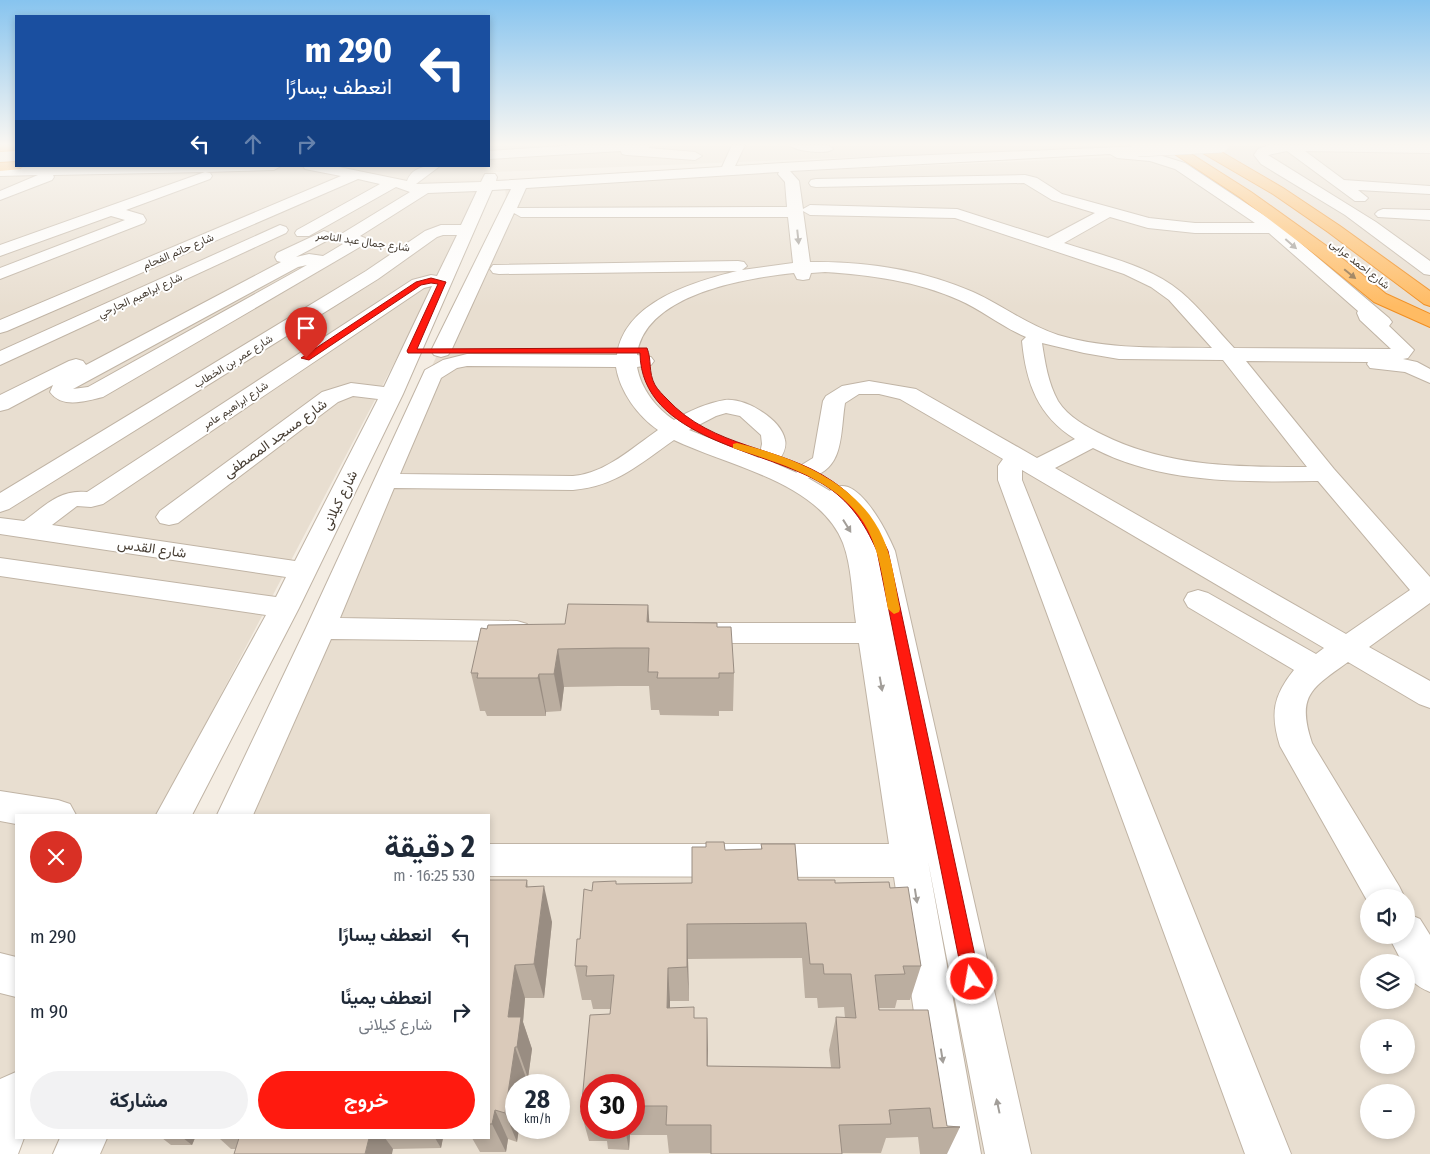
<!DOCTYPE html>
<html lang="ar">
<head>
<meta charset="utf-8">
<style>
  body { margin:0; font-family:"Fira Sans Condensed",Vazirmatn,sans-serif; background:#f2f2f3; color:#1f2937; direction:rtl; height:100vh; display:flex; flex-direction:column; font-size:19px; white-space:nowrap }
  * { box-sizing:border-box; margin:0 }
  p { font-size:16px; color:#747a83 }
  .icon { flex:none; width:28px; height:28px; fill:none; stroke:currentColor; stroke-width:2; stroke-linecap:round; stroke-linejoin:round }
  .map { position:relative; flex:1; overflow:hidden; direction:ltr }
  .side { position:absolute; left:15px; top:814px; width:475px; height:325px; display:flex; flex-direction:column; background:#fff; border-radius:0px; box-shadow:0 2px 8px #0003; direction:rtl }
  .side>* { flex:none }
  .guide { position:absolute; left:15px; top:15px; width:475px; height:152px; border-radius:0px; box-shadow:0 2px 8px #0003; direction:rtl; background:#1a4fa0; color:#fff; overflow:hidden }
  .tools { position:absolute; left:1360px; top:889px; display:grid; gap:10px }
  .tools a { display:grid; place-items:center; width:55px; height:55px; border-radius:50%; background:#fff; box-shadow:0 2px 8px #0003; font-size:25px }
  .speed { position:absolute; left:505px; top:1074px; display:flex; gap:10px; font-size:25px; font-weight:700; text-align:center }
  .speed>* { display:grid; place-content:center; width:65px; height:65px; border-radius:50%; background:#fff; box-shadow:0 2px 8px #0003; line-height:1 }
  .speed small { font-size:12px; font-weight:400 }
  .speed .limit { border:8px solid #d22; background:#fff; color:#111 }
  .pin { position:absolute; display:grid; place-items:center; width:42px; height:42px; color:#fff; margin:-51px -21px; border-radius:50% 50% 50% 0; rotate:-45deg; box-shadow:0 0 5px #0007 }
  .pin .icon { rotate:45deg }
  .me { position:absolute; width:55px; margin:-28px; rotate:348deg; stroke-linejoin:round; filter:drop-shadow(0 0 4px #0008) }
  .turn { display:flex; align-items:center; gap:18px; height:105px; padding:0 15px; font-size:22px }
  .turn .icon { width:65px; height:65px; stroke-width:2.5 }
  .turn b { display:block; font-size:35px; line-height:42px }
  .lanes { display:flex; align-items:center; height:48px; padding:0 15px; background:#0003; justify-content:center; gap:25px; direction:ltr }
  .lanes .off { opacity:.35 }
  .round { display:grid; place-items:center; flex:none; width:52px; height:52px; border-radius:26px; background:#f2f2f3 }
  .overview { display:flex; align-items:center; justify-content:space-between; height:85px; padding:0 15px }
  h1 { font-size:30px; font-weight:700; line-height:38px }
  .primary-button { display:flex; gap:10px; margin-top:auto; padding:10px 15px }
  .primary-button a { flex:1; height:58px; border-radius:30px; background:#ff1a0f; color:#fff; font-size:20px; font-weight:700; line-height:58px; text-align:center }
  .primary-button a+a { background:#f2f2f3; color:#1f2937 }
  ul { padding:0; list-style:none }
  li { display:flex; align-items:center; gap:15px; height:75px; padding:0 15px }
  li div { flex:1 }
  li b { display:block; font-size:19px }
  li em { font-style:normal }
  .map>svg:first-child { display:block }
</style>
</head>
<body>
<div class="map">
<svg width="1430" height="1154" viewBox="0 0 1430 1154">
  <rect width="100%" height="100%" fill="#f4ede3"/>
  <g fill="#e8ded0" fill-rule="evenodd">
    <path d="M489 145H1153L494 172 158 815H16V1087L0 1118V165L16 164V166H489Z"/>
    <path d="M1168 145H1430V1154H75L82 1138H489V815H228L492 234 506 198 505 188 509 184 1140 156 1188 165 1199 171ZM1369 898H1406V935H1369ZM1369 962H1406V1000H1369ZM1369 1028H1406V1065H1369ZM516 1085H559V1128H516ZM591 1085H634V1128H591ZM1369 1092H1406V1130H1369Z"/>
  </g>
  <g fill="none" stroke-linecap="round" stroke-linejoin="round">
    <defs>
      <g id="minor">
        <path d="M576 145H652L648 148 695 152 702 156 695 160 627 155 622 154 621 151 489 159V151Z"/>
        <path d="M732 145H745L735 166 884 157 1143 146 1145 149 1142 152 1156 154 1185 163 1279 225 1389 318 1392 322 1389 326 1414 350 1408 358 1403 359 1417 362 1430 369V383L1405 372 1370 368 1367 364 1368 362 1246 361 1334 469 1430 577V603L1369 647 1430 681V708L1419 704 1348 662C1312 688 1296 695 1312 743L1399 886 1405 898H1369V904L1280 746C1270 714 1273 696 1294 670L1188 607 1184 600 1188 593 1198 590 1208 593 1316 654 1324 648 1022 470V480L1291 1154H1245L998 480V466L1003 459 900 399 879 394H859L845 403C840 434 845 470 808 478L830 491 832 488C838 486 842 485 848 487 868 495 887 532 895 551L1031 1154H985L928 861 981 1154H935L894 877 489 876V844H889L859 643H695L685 640 680 633 685 626 695 623H856C852 597 852 567 843 543 819 482 728 466 674 440 639 464 617 486 573 490L394 488 340 618 517 621 527 624 532 631 527 638 517 641 331 639 253 815H217L306 628 425 370 443 360 467 354 617 355C624 302 693 282 737 271L499 274 493 273 490 269 493 265 738 261 744 262 747 266 742 270 793 263 788 217H521L514 213 451 351 448 355 441 357 434 355 431 351 511 189 492 190 403 394 299 608 192 815H156L266 615 0 576V558L276 597 286 577 0 534V518L24 521C45 506 59 489 87 492L412 280 431 275 437 276 457 235H443L437 237 378 279 9 509 0 512V493L366 271 425 231 441 225H461L477 191 428 193 360 236 365 238 367 241 365 244 103 397C86 401 62 409 50 392L53 385 8 409 0 411V395L69 361 76 359 83 361 86 365 281 262 277 261 275 257 277 253 324 231 330 233 332 236 330 239 296 257 309 254 323 256 343 244 338 242 336 239 338 236 410 192 396 187 309 236H297L295 233 297 230 380 184 358 179 7 331 0 333V320L341 176 305 169 303 166H334L407 181C413 166 426 166 440 166L416 184 481 182 485 174H495L497 177 496 181 722 167ZM1110 154 1117 158 1150 161 1175 169 1255 223H1195L1149 218 1062 194 1037 178 1025 175 816 179 811 180 809 183 811 186 816 187 1024 183 1052 200 1095 213 1048 238 957 209 810 205 803 209 799 181 790 171ZM779 172 778 174 785 182 787 207 517 208 526 188ZM803 211 810 215 955 218 1124 274 1151 287 1169 300 1212 348C1160 347 1108 350 1058 335 1027 325 1002 305 973 292 923 270 865 261 810 262ZM1110 217 1148 228 1195 233H1269L1358 311 1357 313 1360 320 1391 349 1234 348C1217 330 1200 308 1181 292 1149 265 1103 256 1064 243ZM307 265 88 387 73 389 298 267ZM825 272C871 275 916 281 959 300 982 310 1002 327 1026 337L1022 341C1026 383 1038 416 1075 439L1037 458 916 389 869 381 842 386 826 396 823 401 813 458 800 466 796 471 797 473 774 463 778 462C782 456 787 448 785 440 781 419 746 398 725 400 707 403 689 411 674 420 656 408 641 389 637 367L651 365 654 361 651 357 637 355C644 294 746 278 794 273L797 279 803 280 809 279 811 273ZM432 286 384 387 351 383 322 392 160 511 156 517 160 523 169 525 178 523 338 402 353 396 378 399 295 561 52 525 77 506 91 507 103 504 424 288ZM1042 343 1084 353 1119 359 1223 360 1307 467C1237 467 1167 467 1103 435 1087 427 1068 417 1058 401 1048 383 1045 362 1042 343ZM467 366 616 367C620 392 638 416 658 430 632 448 606 473 573 476L400 474 441 378 457 368ZM726 413 740 416 761 435 762 444 759 458 689 430 716 416ZM1093 448C1162 484 1242 482 1318 481L1410 590 1346 634 1055 468Z"/>
        <path d="M789 145H828L833 149C827 155 795 151 789 145Z"/>
        <path d="M1269 145H1430V153L1305 151 1344 180 1430 186V194L1358 190 1368 198 1365 201H1355L1287 151 1268 155 1376 222 1430 261V275L1424 274 1345 215 1261 164 1254 155 1258 149Z"/>
        <path d="M69 166H281L274 170 205 172 210 173 212 176 210 179 126 210 143 215 146 220 144 223 0 279V268L125 220 111 216 0 256V245L205 172 53 175 54 177 52 180 0 200V191L38 175 0 176V168Z"/>
        <path d="M1383 209 1430 210V220L1378 217 1375 214 1378 211Z"/>
        <path d="M280 225 286 227 288 230 286 233 0 365V351Z"/>
        <path d="M0 791 58 800 70 804 76 815H16V824L0 821Z"/>
        <path d="M1406 913 1420 919 1430 935V992C1416 986 1406 979 1406 962H1402L1388 935H1406Z"/>
        <path d="M0 953 16 957V997L0 993Z"/>
        <path d="M16 1072V1138H24L18 1154H0V1079Z"/>
        <path d="M60 1138H107L100 1154H53Z"/>
      </g>
      <g id="highway">
        <path d="M0 145H16V150L0 151Z"/>
        <path d="M1161 145H1177L1251 192 1328 247 1386 294 1430 314V327L1374 302 1316 255 1241 198Z"/>
        <path d="M1204 145 1211 146 1283 188 1340 226 1430 291V306L1424 304 1328 232 1273 194 1201 152 1199 149Z"/>
        <path d="M16 162V166H23L21 169 0 171V163Z"/>
      </g>
    </defs>
    <use href="#minor" stroke="#c0b4a5" stroke-width="2"/>
    <use href="#highway" stroke="#f08e21" stroke-width="2"/>
    <use href="#minor" fill="#fff" fill-rule="evenodd"/>
    <use href="#highway" fill="#ffbb63" fill-rule="evenodd"/>
    <defs>
      <path id="minor-bridge" d="M1138 149 1221 145"/>
    </defs>
    <use href="#minor-bridge" stroke="#c0b4a5" stroke-width="16" stroke-linecap="butt"/>
    <use href="#minor-bridge" stroke="#fff" stroke-width="15"/>
  </g>
  <g fill="#bbaea0" fill-rule="evenodd">
    <path d="M648 605 649 622 717 627 734 673 733 711H719V716L660 715 659 710H651L649 686H618L564 687 561 711 546 712V716H487L485 711H480L471 673 487 629 565 624Z"/>
    <path d="M761 844 798 880 890 888 921 966 910 1000H897L895 1008H879V1010L947 1126 960 1127 947 1154H920L918 1137 886 1138 881 1153H669L667 1135H630L629 1150 608 1149 607 1141H589L581 1112 610 1014 611 1009H593L591 1000H582L575 966 580 939 592 891 616 881V884L692 883 725 850 761 849ZM802 958 805 998H817L818 1008 844 1007 845 1018 836 1017 829 1050 831 1067 707 1066V1018H694L670 1008V1001H689L688 959ZM591 1085H634V1128H591Z"/>
    <path d="M489 880H527L528 887 552 922 544 998H525L523 1022 532 1049 528 1078H526L525 1085H516V1128H519L517 1142 508 1139 506 1152H480L472 1138H489Z"/>
    <path d="M162 1138H195L192 1145H171Z"/>
    <path d="M219 1138H443L441 1148 393 1149H231Z"/>
  </g>
  <g fill="#998d82">
    <path d="M648 605 651 643 647 622Z"/>
    <path d="M558 649 564 687 561 711 554 674Z"/>
    <path d="M539 674 546 712V716L538 678Z"/>
    <path d="M544 886 552 922 544 998 534 964Z"/>
    <path d="M687 924 688 959 689 1001 687 967Z"/>
    <path d="M515 965 525 998 523 1022 532 1049 528 1078 517 1047 508 1017Z"/>
    <path d="M668 968 670 1001V1040L667 1008Z"/>
    <path d="M707 1018 708 1050 707 1096Z"/>
    <path d="M515 1047 526 1078 525 1085H516V1128H519L517 1142 505 1113Z"/>
    <path d="M495 1110 508 1139 506 1152 492 1124Z"/>
    <path d="M625 1128H629L630 1135 629 1150Z"/>
    <path d="M183 1138H195L192 1145Z"/>
    <path d="M369 1138H385L393 1149 392 1154H365Z"/>
    <path d="M435 1138H443L441 1148Z"/>
  </g>
  <g fill="#dacaba" stroke="#998d82" fill-rule="evenodd">
    <path d="M568 604 648 605 647 622 717 623V627H731L734 673H719V678H657L658 672H648L649 648H614L558 649 554 674H539L538 678H477L478 673H471L481 628 487 629 488 625 565 624Z"/>
    <path d="M706 842H724L725 850 762 849 761 844H795L798 880H835V883L889 882 890 888 908 887 921 966H903L905 974 875 975 879 1010H928L947 1126 960 1127 933 1128 930 1108 889 1110 891 1124 839 1125 842 1154H711V1125H666L667 1106H634V1085H591V1112H581L590 1015 610 1014 614 975 586 976 587 966H575L577 939H580L584 889 592 891 593 882 616 881V884L692 883V847H706ZM806 923 810 964H823L824 974H851L856 1018 836 1017 840 1068 707 1066V1018H694V1007L667 1008 668 968 687 967V924Z"/>
    <path d="M489 880H527L526 887 544 886 534 964 515 965 508 1017H521L517 1047H515L505 1113 495 1110 492 1124H489Z"/>
    <path d="M239 1138H369L365 1154H234Z"/>
  </g>
  <defs><path id="oneway-solid" d="M-6-.8H1V-3.2L6.5 0L1 3.2V.8H-6Z" transform="scale(1.25)"/></defs>
  <g fill="#a29e99">
    <use href="#oneway-solid" transform="translate(798 237) rotate(84)"/>
    <use href="#oneway-solid" transform="translate(1291 244) rotate(41)"/>
    <use href="#oneway-solid" transform="translate(847 526) rotate(58)"/>
    <use href="#oneway-solid" transform="translate(881 684) rotate(80)"/>
    <use href="#oneway-solid" transform="translate(916 896) rotate(81)"/>
    <use href="#oneway-solid" transform="translate(942 1056) rotate(81)"/>
    <use href="#oneway-solid" transform="translate(998 1106) rotate(-102)"/>
  </g>
  <use fill="#906f46" href="#oneway-solid" transform="translate(1350 274) rotate(39)"/>
  <linearGradient id="sky" x2="0" y2="1"><stop stop-color="#87c4ef"/><stop offset="0.47" stop-color="#faf7f2"/><stop offset="1" stop-color="#faf7f2" stop-opacity="0"/></linearGradient>
  <rect width="1430" height="307" fill="url(#sky)"/>
  <path fill="#ff1a0f" stroke="#a6110a" d="M431 278 446 282 417 349 647 348C652 360 648 372 655 385 658 390 663 395 667 399 713 449 781 446 832 481 860 500 874 521 888 551L980 979 978 985 972 988 966 985 963 979 877 551C864 522 850 501 823 484 766 449 641 440 640 353H408L407 351 438 284 431 283 421 285 309 360 301 358 416 282Z"/>
  <path fill="#f59e0b" d="M737 443C792 457 859 482 883 538 893 560 895 586 900 609L899 612 894 614 888 609C884 586 881 561 872 539 850 483 785 465 733 448V444Z"/>
  <g text-anchor="middle" stroke-width="4" stroke-linejoin="round" paint-order="stroke">
    <g font-size="11" fill="#463d33" stroke="#fff">
      <text transform="translate(363 241) rotate(8)" y="4">شارع جمال عبد الناصر</text>
      <text transform="translate(178 251) rotate(-23)" y="4">شارع حاتم الفحام</text>
      <text transform="translate(1360 264) rotate(38)" y="4">شارع احمد عرابى</text>
      <text transform="translate(140 295) rotate(-25)" y="4">شارع ابراهيم الجارحي</text>
      <text transform="translate(233 361) rotate(-32)" y="4">شارع عمر بن الخطاب</text>
      <text transform="translate(235 405) rotate(-34)" y="4">شارع ابراهيم عامر</text>
    </g>
    <g font-size="14" fill="#463d33" stroke="#fff">
      <text transform="translate(275 438) rotate(-36)" y="5">شارع مسجد المصطفى</text>
      <text transform="translate(339 500) rotate(-64)" y="5">شارع كيلانى</text>
      <text transform="translate(152 548) rotate(8)" y="5">شارع القدس</text>
    </g>
  </g>
</svg>
<div class="tools">
<a><svg class="icon" aria-label="sound" viewBox="0 0 24 24"><path d="M4 9h4l5-4v14l-5-4H4zM17 9q2 3 0 6"/></svg></a>
<a><svg class="icon" aria-label="layers" viewBox="0 0 24 24"><path d="M12 4l9 5-9 5-9-5zM3 14l9 5 9-5"/></svg></a>
<a>+</a>
<a>−</a>
</div>
<div class="speed"><div>28<small>km/h</small></div><div class="limit">30</div></div>
<div class="pin" style="left:306px;top:358px;background:#d93025"><svg class="icon" aria-label="arrive" viewBox="0 0 24 24"><path d="M6 21V4h12l-3 4 3 4H6"/></svg></div>
<svg class="me" style="left:972px;top:979px" viewBox="-20 -20 40 40"><circle r="17" fill="#ff1a0f" stroke="#fff" stroke-width="3"/><path d="M0-11L8 9 0 5-8 9z" fill="#fff"/></svg>
<div class="guide">
<div class="turn"><svg class="icon" aria-label="left" viewBox="0 0 24 24"><path d="M17 20v-9H6M10 6l-5 5 5 5"/></svg><div><b>290 m</b>انعطف يسارًا</div></div>
<div class="lanes"><svg class="icon" aria-label="left" viewBox="0 0 24 24"><path d="M17 20v-9H6M10 6l-5 5 5 5"/></svg><svg class="icon off" aria-label="ahead" viewBox="0 0 24 24"><path d="M12 20V5M6 11l6-6 6 6"/></svg><svg class="icon off" aria-label="right" viewBox="0 0 24 24"><path d="M7 20v-9h11M14 6l5 5-5 5"/></svg></div>
</div>
<section class="side">
<div class="overview"><div><h1>2 دقيقة</h1><p>530 m · 16:25</p></div><a class="round" style="background:#d93025;color:#fff"><svg class="icon" aria-label="close" viewBox="0 0 24 24"><path d="M6 6l12 12M18 6L6 18"/></svg></a></div>
<ul>
<li><svg class="icon" aria-label="left" viewBox="0 0 24 24"><path d="M17 20v-9H6M10 6l-5 5 5 5"/></svg><div><b>انعطف يسارًا</b></div><em>290 m</em></li>
<li><svg class="icon" aria-label="right" viewBox="0 0 24 24"><path d="M7 20v-9h11M14 6l5 5-5 5"/></svg><div><b>انعطف يمينًا</b><p>شارع كيلانى</p></div><em>90 m</em></li>
</ul>
<div class="primary-button"><a>خروج</a><a>مشاركة</a></div>
</section>
</div>
</body>
</html>
